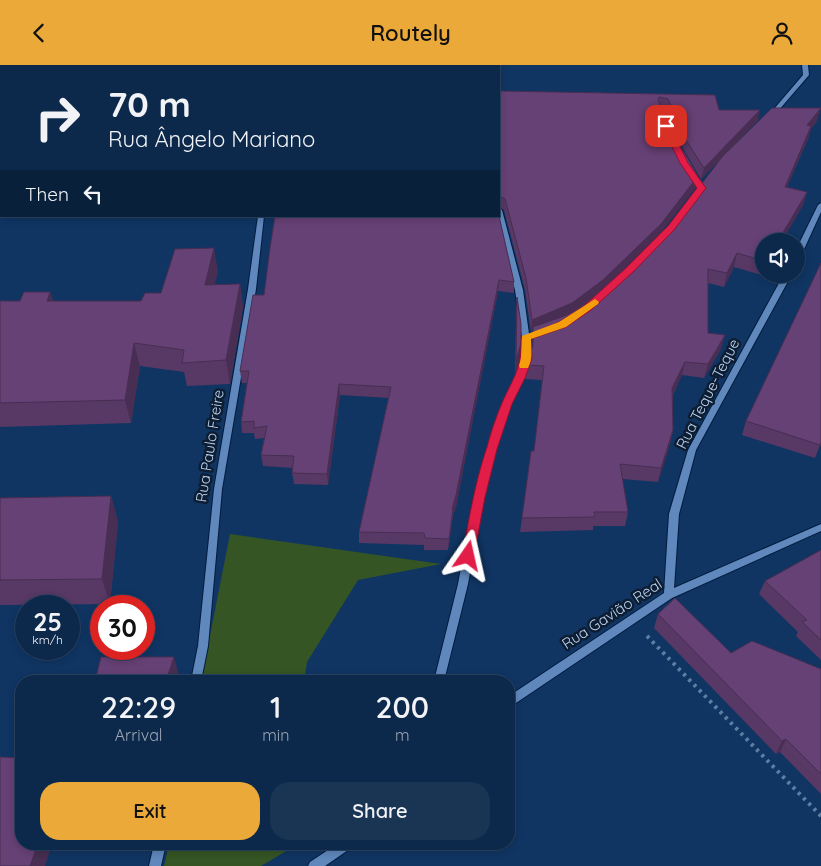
<!DOCTYPE html>
<html lang="en">
<head>
<meta charset="utf-8">
<style>
  body { margin:0; font-family:Quicksand,sans-serif; background:#1a3454; color:#f1f3f6; height:100vh; display:flex; flex-direction:column; font-size:19px; white-space:nowrap }
  * { box-sizing:border-box; margin:0 }
  p { font-size:16px; color:#9aa6b5 }
  .icon { flex:none; width:28px; height:28px; fill:none; stroke:currentColor; stroke-width:2; stroke-linecap:round; stroke-linejoin:round }
  .map { position:relative; flex:1; overflow:hidden }
  .details { position:absolute; left:15px; top:610px; width:500px; height:175px; display:flex; flex-direction:column; background:#0c284a; border-radius:20px; box-shadow:0 2px 8px #0003,0 0 0 1px #2c4462 }
  .details>* { flex:none }
  .hud { position:absolute; left:0px; top:0px; width:500px; height:152px; box-shadow:0 2px 8px #0003,0 0 0 1px #2c4462; background:#0c284a; color:#f1f3f6; overflow:hidden }
  .fabs { position:absolute; left:755px; top:168px; display:grid; gap:10px }
  .fabs a { display:grid; place-items:center; width:50px; height:50px; border-radius:50%; background:#0c284a; box-shadow:0 2px 8px #0003,0 0 0 1px #2c4462; font-size:25px }
  .speed { position:absolute; left:15px; top:530px; display:flex; gap:10px; font-size:25px; font-weight:700; text-align:center }
  .speed>* { display:grid; place-content:center; width:65px; height:65px; border-radius:50%; background:#0c284a; box-shadow:0 2px 8px #0003,0 0 0 1px #2c4462; line-height:1 }
  .speed small { font-size:12px; font-weight:400 }
  .speed .limit { border:8px solid #d22; background:#fff; color:#111 }
  .pin { position:absolute; display:grid; place-items:center; width:42px; height:42px; color:#fff; margin:-21px; border-radius:10px; box-shadow:0 2px 8px #0006 }
  .me { position:absolute; width:55px; margin:-28px; rotate:11deg; stroke-linejoin:round; filter:drop-shadow(0 0 4px #0008) }
  .turn { display:flex; align-items:center; gap:18px; height:105px; padding:0 25px; font-size:22px }
  .turn .icon { width:65px; height:65px; stroke-width:2.5 }
  .turn b { display:block; font-size:35px; line-height:42px }
  .then { display:flex; align-items:center; height:48px; padding:0 25px; background:#0003; gap:10px; font-size:19px }
  .eta { display:flex; justify-content:space-evenly; align-items:center; height:85px; text-align:center }
  .eta b { font-size:30px; font-weight:600; line-height:35px }
  .cta { display:flex; gap:10px; margin-top:auto; padding:10px 25px }
  .cta a { flex:1; height:58px; border-radius:20px; background:#eba93a; color:#111; font-size:20px; font-weight:600; line-height:58px; text-align:center }
  .cta a+a { background:#1a3454; color:#f1f3f6 }
  header { display:flex; justify-content:space-between; align-items:center; height:65px; padding:0 25px; background:#eba93a; color:#111; font-size:22px; font-weight:600 }
  .map>svg:first-child { display:block }
</style>
</head>
<body>
<header><svg class="icon" aria-label="back" viewBox="0 0 24 24"><path d="M15 5l-7 7 7 7"/></svg>Routely<svg class="icon" aria-label="person" viewBox="0 0 24 24"><circle cx="12" cy="8" r="4"/><path d="M4 21q1-7 8-7t8 7"/></svg></header>
<div class="map">
<svg width="821" height="801" viewBox="0 0 821 801">
  <rect width="100%" height="100%" fill="#103563"/>
  <g fill="#355525">
    <path d="M230 469 441 499 358 515 307 597 304 616H201Z"/>
    <path d="M169 779H298L261 801H164Z"/>
  </g>
  <g fill="none" stroke-linecap="round" stroke-linejoin="round">
    <defs>
      <g id="minor">
        <path d="M802 0H808L809 10 772 53H768V51L803 10Z"/>
        <path d="M690 105 692 106 704 122V124H700L688 108V106Z"/>
        <path d="M821 138V147L800 193 796 195V185L818 140Z"/>
        <path d="M499 143 502 145 523 225 529 269 543 264 547 266 530 274V293L524 313 511 339 495 384 484 432 468 519 444 616H434L458 519 474 432 487 384 503 339 516 313 522 293V273L515 225 497 151H499Z"/>
        <path d="M258 151H264L256 224 222 424 208 581 201 616H191L198 581 214 424 248 224Z"/>
        <path d="M784 209H792L696 385 679 449 674 523 821 459V466L672 533 513 640 509 642V631L664 528 669 449 688 385Z"/>
        <path d="M154 779H166L161 801H149Z"/>
        <path d="M337 779H353L351 783 325 801H308L310 797Z"/>
      </g>
    </defs>
    <use href="#minor" stroke="#021c3e" stroke-width="2"/>
    <path stroke="#607ea4" stroke-width="4" stroke-dasharray="3 4.5" stroke-linecap="butt" d="M647 571 821 751"/>
    <use href="#minor" fill="#6088bd" fill-rule="evenodd"/>
  </g>
  <g fill="#583865">
    <path d="M0 0 1 1V69H0Z"/>
    <path d="M499 26 715 30 719 45 758 55 701 114 684 85 666 44 662 43 671 65 698 111 696 122 659 170 605 222 817 56 811 64 808 74 787 122 807 127 803 140 782 176H764V207L762 210 734 202 724 222 708 218V268L721 284 704 313 682 310 673 330V365L670 379 658 417 622 414 628 447 625 461H593V465L520 467 522 453 534 386 542 315 525 314 527 300 532 284 533 265 531 266 525 225 504 145 499 142Z"/>
    <path d="M275 151 514 217V228L498 226 456 442 453 450 448 485H424V480L359 478V467L389 333 340 330 328 420 294 419 292 408 293 403 263 401 261 390 264 373 255 374 254 368H242L241 357 247 318H242L240 306 264 230Z"/>
    <path d="M821 198V381L820 380 815 393 742 370 746 356Z"/>
    <path d="M218 206 214 220 240 219 243 242 230 319 187 321 184 307 140 301 131 358 0 362V236H20L50 227 53 236H141Z"/>
    <path d="M517 232 521 278 520 293 515 310 516 246Z"/>
    <path d="M111 431 118 457 110 539 0 540V433Z"/>
    <path d="M821 485V595L796 571 798 567 759 529 765 516Z"/>
    <path d="M658 549 731 588 821 604V729L780 687 776 689 654 563Z"/>
  </g>
  <g fill="#472e52">
    <path d="M821 43 817 56 811 64 808 74 781 135 785 122 807 60Z"/>
    <path d="M760 45 758 55 701 114 704 103Z"/>
    <path d="M698 111 696 122 659 170 601 227 571 249 533 262V265L531 266 532 255Z"/>
    <path d="M807 127 803 140 782 176H778Z"/>
    <path d="M214 183 218 206 209 243 205 220Z"/>
    <path d="M737 188 734 202 724 222 727 208Z"/>
    <path d="M499 215 498 226 456 442 453 450 448 485 452 444Z"/>
    <path d="M240 219 243 242 230 319 226 295Z"/>
    <path d="M50 227 57 250 47 236Z"/>
    <path d="M725 270 721 284 704 313 708 299Z"/>
    <path d="M134 278 140 301 131 358 125 335Z"/>
    <path d="M521 278 520 293 515 310 516 296Z"/>
    <path d="M685 297 682 310 669 337 672 323Z"/>
    <path d="M339 319 340 330 328 420 327 409Z"/>
    <path d="M673 365 670 379 658 417 661 403Z"/>
    <path d="M111 431 118 457 110 539 102 514Z"/>
    <path d="M174 592 179 610 177 616H166Z"/>
    <path d="M786 674 780 687 776 689 782 676Z"/>
    <path d="M38 779H52L45 801H30Z"/>
  </g>
  <g fill="#664175" stroke="#472e52">
    <path d="M0 0H333V1H1V58H0Z"/>
    <path d="M499 26 715 30 719 45H760L704 103 686 75 668 34 659 32 658 35 671 65 698 111 661 159 603 215 572 238 532 255 526 213 505 134 499 131Z"/>
    <path d="M772 43H821L807 60 811 61 785 122 807 127 778 176H764V196L737 188 727 208 708 204V268L725 270 708 299 685 297 672 323 673 365 661 403 620 399 628 447H594L595 452 522 453 531 386H534L544 301 527 300 533 280V262L567 250 581 242 627 205 656 176 678 150 722 92Z"/>
    <path d="M275 151H499L514 217 499 215 456 430 452 444H453L449 474 425 473 424 468 359 467 391 322 339 319 327 409 292 408 294 391 261 390 267 361 254 363V356L241 357 249 306H240L253 230H264L270 183Z"/>
    <path d="M214 183 205 220 240 219 226 295 182 298 184 285 134 278 125 335 0 338V236H20L24 227H50L47 236H141L145 228H161L175 184Z"/>
    <path d="M821 198V377L820 380 746 356Z"/>
    <path d="M517 232 521 259V278L516 296Z"/>
    <path d="M111 431 102 514 0 515V433Z"/>
    <path d="M821 485V575L802 557 807 555 765 516Z"/>
    <path d="M675 533 731 588 752 576 821 604V709L786 674 782 676 658 549Z"/>
    <path d="M101 592H174L166 616H95Z"/>
    <path d="M0 692 21 693V779H38L30 801H0Z"/>
  </g>
  <path fill="#e11d48" stroke="#92132f" d="M663 59 670 61 688 98 706 123 674 165 633 207 591 245 566 262 531 274 532 293 525 313 512 339 497 384 485 432 474 491 473 494H464L462 491C469 454 475 417 487 382 491 367 496 352 502 338 514 311 522 304 521 273L559 257 584 241 626 203 668 161 697 123 680 98 662 61Z"/>
  <path fill="#f59e0b" d="M595 234 599 237 598 239 566 262 531 274C531 285 533 294 528 303H520L519 301 521 293 522 271 559 257Z"/>
  <g text-anchor="middle" stroke-width="5" stroke-linejoin="round" paint-order="stroke">
    <g font-size="15" fill="#bed3f0" stroke="#0d1d32">
      <text transform="translate(708 329) rotate(-63)" y="5">Rua Teque-Teque</text>
      <text transform="translate(210 381) rotate(-81)" y="5">Rua Paulo Freire</text>
      <text transform="translate(612 549) rotate(-33)" y="5">Rua Gavião Real</text>
    </g>
  </g>
</svg>
<div class="fabs">
<a><svg class="icon" aria-label="sound" viewBox="0 0 24 24"><path d="M4 9h4l5-4v14l-5-4H4zM17 9q2 3 0 6"/></svg></a>
</div>
<div class="speed"><div>25<small>km/h</small></div><div class="limit">30</div></div>
<div class="pin" style="left:666px;top:61px;background:#d93025"><svg class="icon" aria-label="arrive" viewBox="0 0 24 24"><path d="M6 21V4h12l-3 4 3 4H6"/></svg></div>
<svg class="me" style="left:468px;top:491px" viewBox="-20 -20 40 40"><path d="M0-17L14 15 0 8-14 15z" fill="#e11d48" stroke="#fff" stroke-width="4"/></svg>
<div class="hud">
<div class="turn"><svg class="icon" aria-label="right" viewBox="0 0 24 24"><path d="M7 20v-9h11M14 6l5 5-5 5"/></svg><div><b>70 m</b>Rua Ângelo Mariano</div></div>
<div class="then">Then<svg class="icon" aria-label="left" viewBox="0 0 24 24"><path d="M17 20v-9H6M10 6l-5 5 5 5"/></svg></div>
</div>
<section class="details">
<div class="eta">
<div><b>22:29</b><p>Arrival</p></div>
<div><b>1</b><p>min</p></div>
<div><b>200</b><p>m</p></div>
</div>
<div class="cta"><a>Exit</a><a>Share</a></div>
</section>
</div>
</body>
</html>
